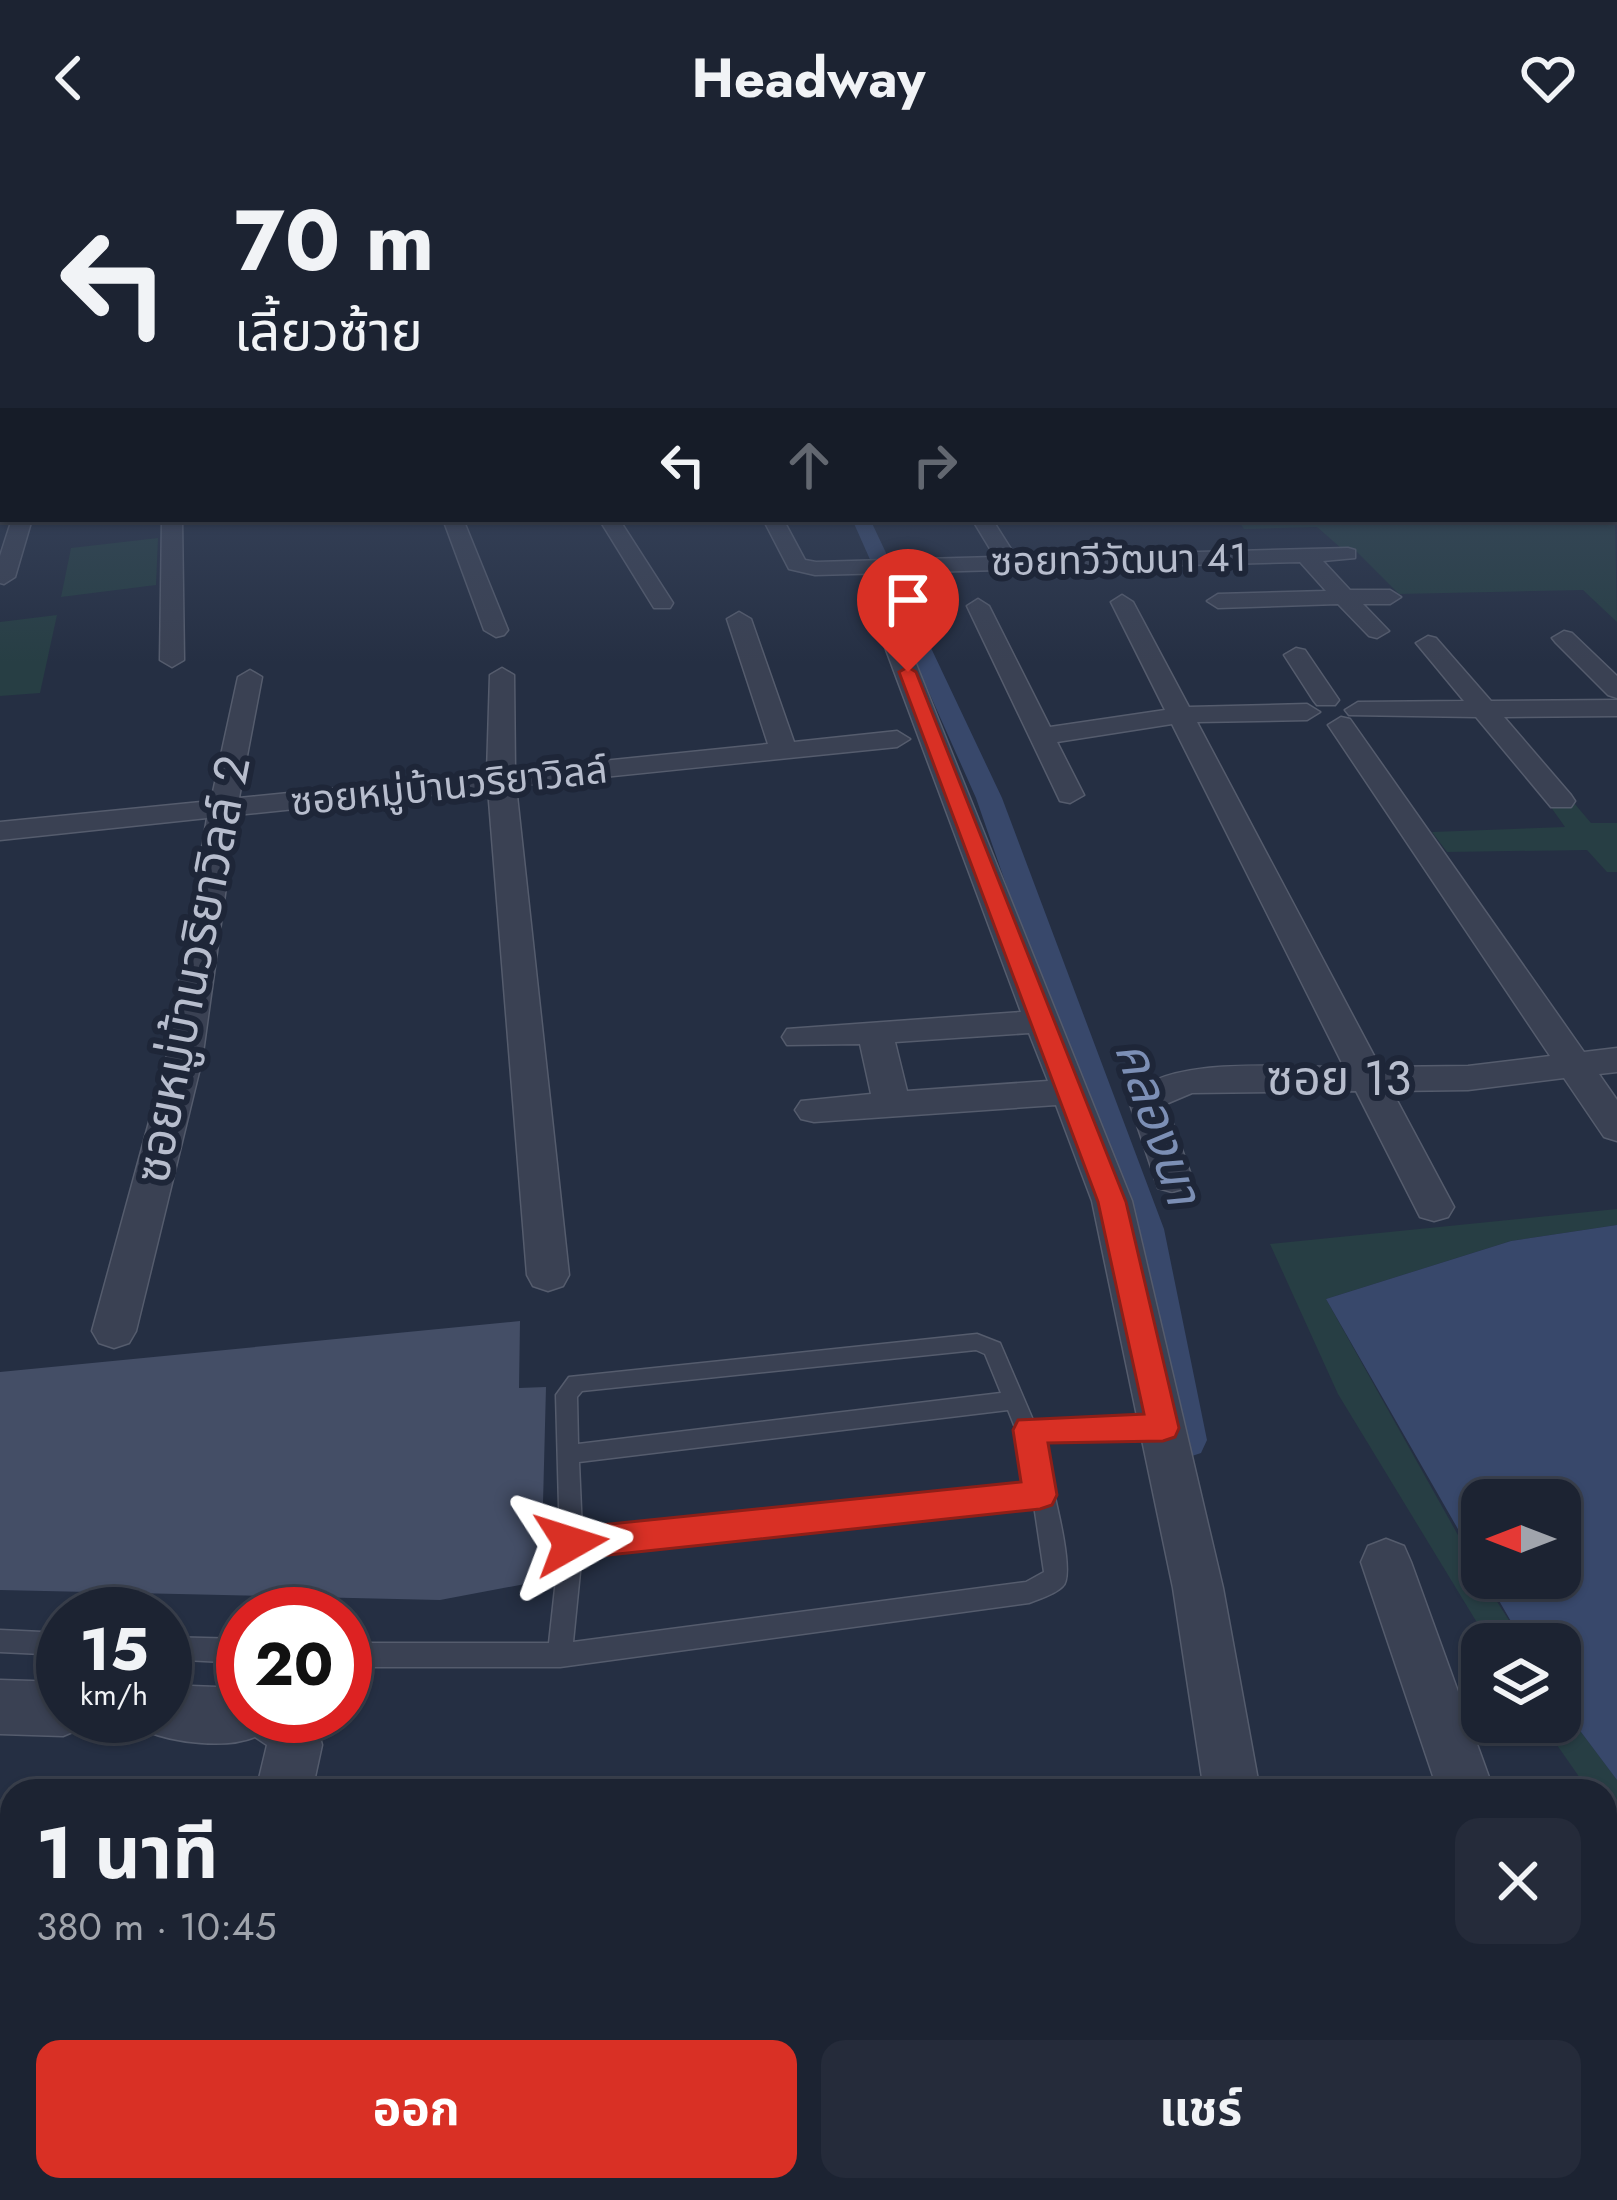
<!DOCTYPE html>
<html lang="th">
<head>
<meta charset="utf-8">
<style>
  body { margin:0; font-family:Jost,"Noto Sans Thai",sans-serif; background:#252b3a; color:#f1f3f6; height:100vh; display:flex; flex-direction:column; font-size:45px; white-space:nowrap }
  * { box-sizing:border-box; margin:0 }
  p { font-size:39px; color:#a0a4ac }
  .icon { flex:none; width:66px; height:66px; fill:none; stroke:currentColor; stroke-width:2; stroke-linecap:round; stroke-linejoin:round }
  .map { position:relative; flex:1; overflow:hidden }
  .drawer { position:absolute; left:0px; top:1623px; width:1617px; height:423px; display:flex; flex-direction:column; background:#1c2332; border-radius:36px 36px 0 0; box-shadow:0 3px 9px #0004,0 0 0 3px #3a404d }
  .drawer>* { flex:none }
  .guide { position:absolute; left:0px; top:0px; width:1617px; height:366px; box-shadow:0 3px 9px #0004,0 0 0 3px #3a404d; background:#1c2332; color:#f1f3f6; overflow:hidden }
  .needle { width:78px; rotate:270deg }
  .buttons { position:absolute; left:1461px; top:1323px; display:grid; gap:24px }
  .buttons a { display:grid; place-items:center; width:120px; height:120px; border-radius:24px; background:#1c2332; box-shadow:0 3px 9px #0004,0 0 0 3px #3a404d; font-size:60px }
  .speed { position:absolute; left:36px; top:1431px; display:flex; gap:24px; font-size:60px; font-weight:700; text-align:center }
  .speed>* { display:grid; place-content:center; width:156px; height:156px; border-radius:50%; background:#1c2332; box-shadow:0 3px 9px #0004,0 0 0 3px #3a404d; line-height:1 }
  .speed small { font-size:30px; font-weight:400 }
  .speed .limit { border:18px solid #d22; background:#fff; color:#111 }
  .pin { position:absolute; display:grid; place-items:center; width:102px; height:102px; color:#fff; margin:-123px -51px; border-radius:50% 50% 50% 0; rotate:-45deg; box-shadow:0 0 12px #0007 }
  .pin .icon { rotate:45deg }
  .me { position:absolute; width:132px; margin:-66px; rotate:84deg; stroke-linejoin:round; filter:drop-shadow(0 0 9px #0008) }
  .turn { display:flex; align-items:center; gap:42px; height:252px; padding:0 36px; font-size:54px }
  .turn .icon { width:156px; height:156px; stroke-width:2.5 }
  .turn b { display:block; font-size:84px; line-height:102px }
  .lanes { display:flex; align-items:center; height:114px; padding:0 36px; background:#0003; justify-content:center; gap:60px; direction:ltr }
  .lanes .off { opacity:.35 }
  .round { display:grid; place-items:center; flex:none; width:126px; height:126px; border-radius:24px; background:#252b3a }
  .headline { display:flex; align-items:center; justify-content:space-between; height:204px; padding:0 36px }
  h1 { font-size:72px; font-weight:700; line-height:90px }
  .cta { display:flex; gap:24px; margin-top:auto; padding:24px 36px }
  .cta a { flex:1; height:138px; border-radius:24px; background:#d93025; color:#fff; font-size:48px; font-weight:700; line-height:138px; text-align:center }
  .cta a+a { background:#252b3a; color:#f1f3f6 }
  header { display:flex; justify-content:space-between; align-items:center; height:156px; padding:0 36px; background:#1c2332; font-size:54px; font-weight:700 }
  .map>svg:first-child { display:block }
</style>
</head>
<body>
<header><svg class="icon" aria-label="back" viewBox="0 0 24 24"><path d="M15 5l-7 7 7 7"/></svg>Headway<svg class="icon" aria-label="heart" viewBox="0 0 24 24"><path d="M12 20l-8-8c-3-5 5-10 8-4 3-6 11-1 8 4z"/></svg></header>
<div class="map">
<svg width="1617" height="2044" viewBox="0 0 1617 2044">
  <rect width="100%" height="100%" fill="#252f43"/>
  <g fill="#273e44">
    <path d="M1614 313 1617 466 1583 434 1399 438 1354 393 1341 392 1317 371 1244 373 1237 363H1614Z"/>
    <path d="M158 382 156 429 61 441 71 392Z"/>
    <path d="M57 459 40 537 0 540V466Z"/>
    <path d="M1548 647H1574L1591 667H1617V716H1607L1587 694 1447 696 1432 676 1565 671Z"/>
    <path d="M1617 1053V1069L1511 1085 1326 1143 1482 1422 1524 1488H1490L1338 1238 1270 1088Z"/>
    <path d="M1560 1548 1617 1624V1674L1605 1657V1635H1589L1541 1566H1560Z"/>
  </g>
  <path fill="#38486b" d="M1617 1069V1624L1560 1548V1488H1524L1486 1422H1560V1344H1482V1415L1326 1143 1511 1085Z"/>
  <g fill="none" stroke-linecap="round" stroke-linejoin="round">
    <path fill="#38486b" fill-rule="evenodd" d="M852 363H870L1002 642 1164 1073 1207 1284 1201 1297 1186 1302 1171 1297 1165 1284 1126 1073 976 642Z"/>
  </g>
  <path fill="#444e66" d="M520 1165 519 1232 546 1231 541 1425 440 1444 0 1434V1216Z"/>
  <g fill="none" stroke-linecap="round" stroke-linejoin="round">
    <defs>
      <g id="service">
        <path d="M977 1178 1000 1187 1033 1264 1163 1263 1171 1266 1174 1272 1171 1278 1163 1281 1041 1282C1045 1306 1078 1416 1063 1430 1056 1438 1039 1443 1029 1447L560 1511H345V1487H549L560 1387 556 1239 569 1221ZM976 1194 985 1198 1001 1237 578 1288 577 1241 582 1235ZM1008 1254 1020 1284 1030 1330 582 1376 579 1306ZM1034 1349 1044 1416 1026 1426 573 1486 582 1396Z"/>
        <path d="M0 1474 63 1477V1499L0 1496Z"/>
        <path d="M165 1481 243 1483V1507L165 1503Z"/>
      </g>
      <g id="minor">
        <rect x="0" y="308" width="3" height="12"/>
        <path d="M12 363H32L15 421 4 428 0 427V400Z"/>
        <path d="M162 363H182L184 504 172 511 160 504Z"/>
        <path d="M443 363H463L508 474 504 479 496 481 484 474Z"/>
        <path d="M599 363H619L673 447 670 452H654Z"/>
        <path d="M763 363H783L805 404 816 406 995 401 972 363H992L1016 401 1348 392 1355 394V402L1323 405 1350 434H1390L1401 441 1390 448H1363L1389 475 1377 482 1369 480 1338 448 1218 452 1207 445 1218 438 1326 435 1300 406 815 419 789 413Z"/>
        <path d="M1122 439 1133 446 1189 551 1307 548 1320 556 1307 564 1197 566 1380 911 1468 910 1550 900 1328 569 1341 561 1350 563 1584 896 1617 892V916L1599 918 1617 944V985L1604 981 1564 922 1468 934 1392 935 1454 1051 1448 1061 1434 1065 1420 1061 1356 935 1192 937 1166 948 1192 1022 1186 1032 1172 1036 1158 1032 1129 945C1158 897 1291 912 1344 911L1172 568 1057 586 1084 639 1070 647 1060 645 967 450 978 443 989 450 1050 571 1165 554 1111 446Z"/>
        <path d="M739 456 751 463 794 586 897 575 910 583 897 591 516 630 569 1119 563 1130 548 1135 533 1130 527 1119 488 633 236 659 202 904 136 1175 129 1187 114 1192 99 1187 92 1175 166 904 207 662 0 684V666L211 645 238 521 250 514 262 521 239 642 487 617 490 519 502 512 514 519 515 614 768 588 727 463Z"/>
        <path d="M1564 475 1572 477 1617 520V542L1608 539 1556 487 1552 482Z"/>
        <path d="M894 476 906 483 1132 1045 1223 1432 1260 1635H1204L1173 1432 1092 1045 1056 949 814 966 801 963 795 954 801 945 871 938 860 888 787 889 782 881 787 873 1021 856 882 483ZM1029 877 1048 925 907 935 895 886Z"/>
        <path d="M1428 480 1436 482 1491 545 1617 544V560L1504 561 1571 639 1575 645 1571 651H1551L1476 561 1349 559 1345 554 1358 546 1464 545 1416 487Z"/>
        <path d="M1296 492 1305 494 1339 544 1335 549H1317L1313 544 1284 499Z"/>
        <path d="M1386 1383 1404 1390 1411 1406 1494 1635H1438L1361 1406 1368 1390Z"/>
        <path d="M0 1524 63 1526V1560H87L82 1572 63 1580 0 1578Z"/>
        <path d="M165 1529 243 1532V1560H314L322 1589 312 1635H256L267 1589 255 1581C226 1593 175 1587 146 1575L140 1560H165Z"/>
        <path d="M1605 1962 1617 1967V2044H1591L1587 2034H1605Z"/>
        <path d="M722 2034H793L797 2044H726Z"/>
        <path d="M1265 2034H1333L1335 2044H1267Z"/>
      </g>
      <path id="secondary" d="M3 244V259L0 260V245Z"/>
      <path id="trunk" d="M0 221H3L0 234Z"/>
    </defs>
    <use href="#service" stroke="#555c6d" stroke-width="3"/>
    <use href="#minor" stroke="#555c6d" stroke-width="3"/>
    <use href="#secondary" stroke="#555c6d" stroke-width="3"/>
    <use href="#trunk" stroke="#444c5d" stroke-width="3"/>
    <use href="#service" fill="#3a4153" fill-rule="evenodd"/>
    <use href="#minor" fill="#3a4153" fill-rule="evenodd"/>
    <use href="#secondary" fill="#475066" fill-rule="evenodd"/>
    <use href="#trunk" fill="#686864" fill-rule="evenodd"/>
  </g>
  <linearGradient id="sky" x2="0" y2="1"><stop stop-color="#141a25"/><stop offset="0.44" stop-color="#404d66"/><stop offset="1" stop-color="#404d66" stop-opacity="0"/></linearGradient>
  <rect width="1617" height="507" fill="url(#sky)"/>
  <path fill="#d93025" stroke="#8d1f18" stroke-width="3" d="M908 511 916 516 1126 1046 1179 1272 1175 1281 1163 1285 1048 1287 1057 1339 1052 1349 1040 1353 571 1403 559 1398 554 1387 559 1376 571 1372 1021 1326 1013 1274 1018 1264 1144 1258 1098 1046 899 516Z"/>
  <g text-anchor="middle" stroke-width="12" stroke-linejoin="round" paint-order="stroke">
    <g font-size="39" fill="#b7bdcd" stroke="#1e2638">
      <text transform="translate(1119 403) rotate(-1)" y="14">ซอยทวีวัฒนา 41</text>
      <text transform="translate(449 629) rotate(-6)" y="14">ซอยหมู่บ้านวริยาวิลล์</text>
    </g>
    <g font-size="48" fill="#b7bdcd" stroke="#1e2638">
      <text transform="translate(192 813) rotate(-79)" y="17">ซอยหมู่บ้านวริยาวิลล์ 2</text>
      <text x="1339" y="939">ซอย 13</text>
    </g>
    <g font-size="51" font-style="italic" fill="#7c8fb5" stroke="#1e2638">
      <text transform="translate(1159 966) rotate(71)" y="18">คลองนา</text>
    </g>
  </g>
</svg>
<div class="buttons">
<a><svg class="needle" viewBox="-14 -14 28 28"><path d="M0-13l5 13h-10z" fill="#e53935"/><path d="M0 13l5-13h-10z" fill="#a0a4ac"/></svg></a>
<a><svg class="icon" aria-label="layers" viewBox="0 0 24 24"><path d="M12 4l9 5-9 5-9-5zM3 14l9 5 9-5"/></svg></a>
</div>
<div class="speed"><div>15<small>km/h</small></div><div class="limit">20</div></div>
<div class="pin" style="left:908px;top:516px;background:#d93025"><svg class="icon" aria-label="arrive" viewBox="0 0 24 24"><path d="M6 21V4h12l-3 4 3 4H6"/></svg></div>
<svg class="me" style="left:571px;top:1387px" viewBox="-20 -20 40 40"><path d="M0-17L14 15 0 8-14 15z" fill="#d93025" stroke="#fff" stroke-width="4"/></svg>
<div class="guide">
<div class="turn"><svg class="icon" aria-label="left" viewBox="0 0 24 24"><path d="M17 20v-9H6M10 6l-5 5 5 5"/></svg><div><b>70 m</b>เลี้ยวซ้าย</div></div>
<div class="lanes"><svg class="icon" aria-label="left" viewBox="0 0 24 24"><path d="M17 20v-9H6M10 6l-5 5 5 5"/></svg><svg class="icon off" aria-label="ahead" viewBox="0 0 24 24"><path d="M12 20V5M6 11l6-6 6 6"/></svg><svg class="icon off" aria-label="right" viewBox="0 0 24 24"><path d="M7 20v-9h11M14 6l5 5-5 5"/></svg></div>
</div>
<section class="drawer">
<div class="headline"><div><h1>1 นาที</h1><p>380 m · 10:45</p></div><a class="round"><svg class="icon" aria-label="close" viewBox="0 0 24 24"><path d="M6 6l12 12M18 6L6 18"/></svg></a></div>
<div class="cta"><a>ออก</a><a>แชร์</a></div>
</section>
</div>
</body>
</html>
